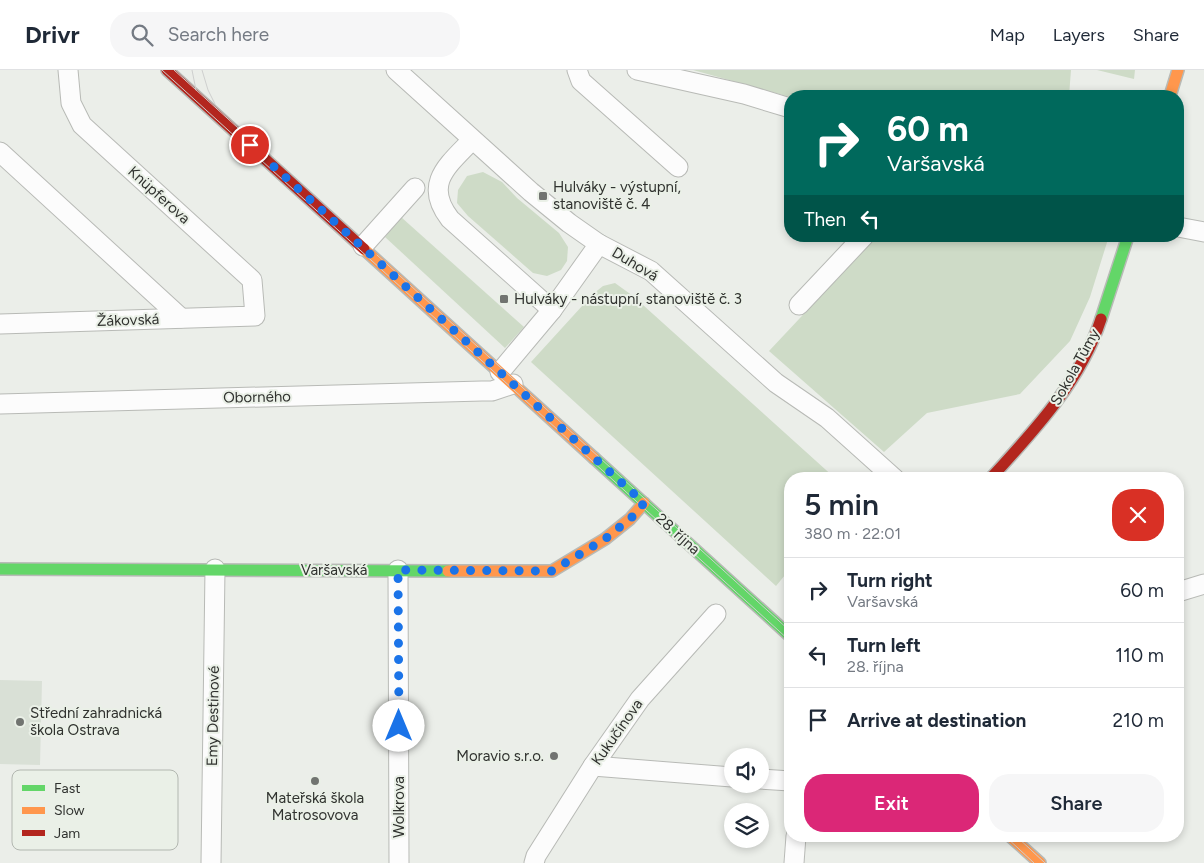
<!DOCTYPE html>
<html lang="en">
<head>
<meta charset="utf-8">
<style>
  body { margin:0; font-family:Figtree,sans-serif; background:#f6f6f7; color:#1f2937; height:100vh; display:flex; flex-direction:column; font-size:19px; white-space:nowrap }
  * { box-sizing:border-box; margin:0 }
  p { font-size:16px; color:#747a83 }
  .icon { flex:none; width:28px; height:28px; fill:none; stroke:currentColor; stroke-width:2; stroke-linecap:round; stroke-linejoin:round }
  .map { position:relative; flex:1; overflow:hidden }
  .sheet { position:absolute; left:784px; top:402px; width:400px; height:370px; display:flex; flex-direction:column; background:#fff; border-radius:20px; box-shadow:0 2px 8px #0003 }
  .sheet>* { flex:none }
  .top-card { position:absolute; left:784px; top:20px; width:400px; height:152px; border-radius:20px; box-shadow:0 2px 8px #0003; background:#00695c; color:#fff; overflow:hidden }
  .controls { position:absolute; left:724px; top:678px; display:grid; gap:10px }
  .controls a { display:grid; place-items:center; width:45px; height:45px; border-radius:50%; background:#fff; box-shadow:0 2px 8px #0003; font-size:25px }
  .pin { position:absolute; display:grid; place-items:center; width:42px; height:42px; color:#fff; margin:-21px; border:2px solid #fff; border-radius:50%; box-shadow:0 1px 5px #0007 }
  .me { position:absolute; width:55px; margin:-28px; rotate:0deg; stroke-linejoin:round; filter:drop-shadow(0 0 4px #0008) }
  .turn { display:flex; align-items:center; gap:18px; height:105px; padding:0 20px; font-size:22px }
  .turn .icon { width:65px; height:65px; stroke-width:2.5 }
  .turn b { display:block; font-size:35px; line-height:42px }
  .then { display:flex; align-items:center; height:48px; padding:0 20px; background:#0003; gap:10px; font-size:19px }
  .round { display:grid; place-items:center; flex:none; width:52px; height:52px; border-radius:20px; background:#f6f6f7 }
  .summary { display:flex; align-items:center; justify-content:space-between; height:85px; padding:0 20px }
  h1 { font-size:30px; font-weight:600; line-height:38px }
  .action { display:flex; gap:10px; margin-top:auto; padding:10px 20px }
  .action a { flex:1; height:58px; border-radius:20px; background:#db2777; color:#fff; font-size:20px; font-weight:600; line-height:58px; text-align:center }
  .action a+a { background:#f6f6f7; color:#1f2937 }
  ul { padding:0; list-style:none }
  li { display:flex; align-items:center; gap:15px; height:65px; padding:0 20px; border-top:1px solid #e0e1e3 }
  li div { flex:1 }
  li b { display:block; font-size:19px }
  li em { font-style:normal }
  header { display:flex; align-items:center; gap:30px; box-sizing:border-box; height:70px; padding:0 25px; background:#fff; border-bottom:1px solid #e0e1e3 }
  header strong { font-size:24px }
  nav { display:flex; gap:28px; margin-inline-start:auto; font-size:18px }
  .search { width:350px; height:45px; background:#f6f6f7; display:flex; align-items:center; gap:12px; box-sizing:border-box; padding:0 18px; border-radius:20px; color:#747a83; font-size:19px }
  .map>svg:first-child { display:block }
</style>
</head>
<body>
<header>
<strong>Drivr</strong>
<div class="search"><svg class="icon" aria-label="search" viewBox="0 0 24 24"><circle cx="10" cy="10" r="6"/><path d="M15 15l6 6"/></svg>Search here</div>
<nav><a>Map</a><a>Layers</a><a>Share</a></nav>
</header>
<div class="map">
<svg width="1204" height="793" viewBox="0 0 1204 793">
  <rect width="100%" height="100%" fill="#ebeee9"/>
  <path fill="#d9e0d6" d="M0 610 42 611 40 695 0 694Z"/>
  <g fill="#cedbc7">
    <path d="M693 0H1071L1069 26 790 27Z"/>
    <path d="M1097 0H1135L1134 9Z"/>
    <path d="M483 102 502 112 517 128 559 163 568 177 567 191 561 200 547 206 533 203 468 146 457 133 458 120 467 106Z"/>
    <path d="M401 147 524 257 505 278 385 167Z"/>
    <path d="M877 166H1109L1090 227 1070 271 1020 324 927 343 884 382 769 281Z"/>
    <path d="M615 213 633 226 836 409H790V499L776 516 531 292 593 224 603 216Z"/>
  </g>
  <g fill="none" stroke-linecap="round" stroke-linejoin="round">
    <defs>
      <g id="street">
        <path d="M396 0 531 122 569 153 599 174 651 201 776 313 827 348 895 409"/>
        <path d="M577 0 581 11 678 97"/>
        <path d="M637 0 744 24 790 38"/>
        <path d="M472 70C447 96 423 114 450 149L552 240"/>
        <path d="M0 82 181 248"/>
        <path d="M1178 157 1204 162"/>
        <path d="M363 176 415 118"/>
        <path d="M799 235 864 166"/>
        <path d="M0 254 255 246 252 210 82 55 71 33 68 0"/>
        <path d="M500 302 552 240 599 174"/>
        <path d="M0 334 482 321H492L513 314"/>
        <path d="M398 500 399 793"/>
        <path d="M1178 522 1204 514"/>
        <path d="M593 696 732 707"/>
        <path d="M760 709 790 711"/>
        <path d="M211 793 215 499"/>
        <path d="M534 793 536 786 593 696 640 629 716 544"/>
        <path d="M794 793 796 766"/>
      </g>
      <g id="fast">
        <path d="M1101 249 1128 166"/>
        <path d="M594 388 790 566"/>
        <path d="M0 499 448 501"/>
      </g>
      <g id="slow">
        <path d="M1170 26 1178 0"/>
        <path d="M364 179 594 388"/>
        <path d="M448 501H552L605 469 630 449 644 433"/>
        <path d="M1010 766 1040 793"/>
      </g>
      <g id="jam">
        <path d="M167 0 364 179"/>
        <path d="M990 409C1033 362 1081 311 1101 249"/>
      </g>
    </defs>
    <use href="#street" stroke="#b8bab6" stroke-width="21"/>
    <use href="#fast" stroke="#b8bab6" stroke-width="14"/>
    <use href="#slow" stroke="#b8bab6" stroke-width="14"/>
    <use href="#jam" stroke="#b8bab6" stroke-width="14"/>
    <use href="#street" stroke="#fcfcfc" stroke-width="19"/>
    <use href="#fast" stroke="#63d668" stroke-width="11"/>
    <use href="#slow" stroke="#ff974d" stroke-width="11"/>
    <use href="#jam" stroke="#b3261e" stroke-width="11"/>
    <g stroke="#cecfce" stroke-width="1">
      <path d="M162 0 790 571"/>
      <path d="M174 0 248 67"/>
      <path d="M192 0 196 20"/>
      <path d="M202 0 208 20 215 34"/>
      <path d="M377 185 790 561"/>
      <path d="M1005 766 1034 793"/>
      <path d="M1016 766 1045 793"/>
    </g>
  </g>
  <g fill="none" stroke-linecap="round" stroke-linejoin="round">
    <path stroke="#1a73e8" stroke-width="9" stroke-dasharray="0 16.2" d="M250 75 644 433 632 447 605 469 552 501 398 500 399 656"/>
  </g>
  <g fill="#717470" stroke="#eaf0e7" stroke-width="2">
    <rect x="538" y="121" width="10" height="10" rx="2.5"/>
    <rect x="499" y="224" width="10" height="10" rx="2.5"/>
    <circle cx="20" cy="652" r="5"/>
    <circle cx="554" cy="686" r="5"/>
    <circle cx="315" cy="711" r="5"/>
  </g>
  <g text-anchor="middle" stroke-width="4" stroke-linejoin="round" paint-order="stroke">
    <g font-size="15" fill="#30322f" stroke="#eaf0e7" text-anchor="start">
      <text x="553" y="122">Hulváky - výstupní,<tspan x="553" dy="17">stanoviště č. 4</tspan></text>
      <text x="514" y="234">Hulváky - nástupní, stanoviště č. 3</text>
      <text x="30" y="648">Střední zahradnická<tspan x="30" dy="17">škola Ostrava</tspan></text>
      <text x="544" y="691" text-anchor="end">Moravio s.r.o.</text>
      <text x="315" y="733" text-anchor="middle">Mateřská škola<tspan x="315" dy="17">Matrosovova</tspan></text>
    </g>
    <g font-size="15" fill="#30322f" stroke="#eaf0e7">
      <text transform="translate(159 125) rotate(42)" y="5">Knüpferova</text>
      <text transform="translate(635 194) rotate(31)" y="5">Duhová</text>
      <text transform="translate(128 250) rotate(-2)" y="5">Žákovská</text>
      <text transform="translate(1075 297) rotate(-61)" y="5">Sokola Tůmy</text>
      <text transform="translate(257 327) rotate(-1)" y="5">Oborného</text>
      <text transform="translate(678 464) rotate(42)" y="5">28. října</text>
      <text x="334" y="505">Varšavská</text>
      <text transform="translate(213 646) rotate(-89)" y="5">Emy Destinové</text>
      <text transform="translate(617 662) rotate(-55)" y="5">Kukučínova</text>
      <text transform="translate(399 737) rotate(-90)" y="5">Wolkrova</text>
    </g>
  </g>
  <rect x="12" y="700" width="166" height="80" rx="8" fill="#eaf0e7" stroke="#b2b7b0" stroke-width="1"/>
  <rect x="22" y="715" width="23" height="6" fill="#63d668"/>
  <rect x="22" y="737" width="23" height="7" fill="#ff974d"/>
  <rect x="22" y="760" width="23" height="6" fill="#b3261e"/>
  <g font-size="14" fill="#30322f">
    <text x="54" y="723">Fast</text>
    <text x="54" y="745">Slow</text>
    <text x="54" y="768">Jam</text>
  </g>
</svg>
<div class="controls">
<a><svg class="icon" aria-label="sound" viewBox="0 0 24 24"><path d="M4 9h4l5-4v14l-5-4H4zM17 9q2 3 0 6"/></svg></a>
<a><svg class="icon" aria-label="layers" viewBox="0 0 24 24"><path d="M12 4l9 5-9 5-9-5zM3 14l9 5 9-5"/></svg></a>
</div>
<div class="pin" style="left:250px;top:75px;background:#d93025"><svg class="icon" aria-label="arrive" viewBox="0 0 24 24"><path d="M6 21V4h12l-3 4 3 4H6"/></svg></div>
<svg class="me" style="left:399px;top:656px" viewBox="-20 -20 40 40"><circle r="19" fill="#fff"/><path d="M0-13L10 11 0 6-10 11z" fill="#1a73e8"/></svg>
<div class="top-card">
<div class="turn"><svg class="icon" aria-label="right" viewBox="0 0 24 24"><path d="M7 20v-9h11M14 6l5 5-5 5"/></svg><div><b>60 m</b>Varšavská</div></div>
<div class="then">Then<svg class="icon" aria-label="left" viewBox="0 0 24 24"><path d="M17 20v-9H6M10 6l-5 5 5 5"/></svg></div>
</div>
<section class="sheet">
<div class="summary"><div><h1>5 min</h1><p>380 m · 22:01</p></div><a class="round" style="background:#d93025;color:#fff"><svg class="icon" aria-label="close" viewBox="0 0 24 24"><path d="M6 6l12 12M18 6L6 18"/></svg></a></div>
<ul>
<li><svg class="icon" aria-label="right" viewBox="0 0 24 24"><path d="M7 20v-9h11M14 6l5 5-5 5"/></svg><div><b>Turn right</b><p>Varšavská</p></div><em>60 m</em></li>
<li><svg class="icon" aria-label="left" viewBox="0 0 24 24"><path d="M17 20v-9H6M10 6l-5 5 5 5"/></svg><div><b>Turn left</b><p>28. října</p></div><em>110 m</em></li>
<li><svg class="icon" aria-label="arrive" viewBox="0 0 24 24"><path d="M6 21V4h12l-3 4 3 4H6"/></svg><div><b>Arrive at destination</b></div><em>210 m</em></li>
</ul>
<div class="action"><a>Exit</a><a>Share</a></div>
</section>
</div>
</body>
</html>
